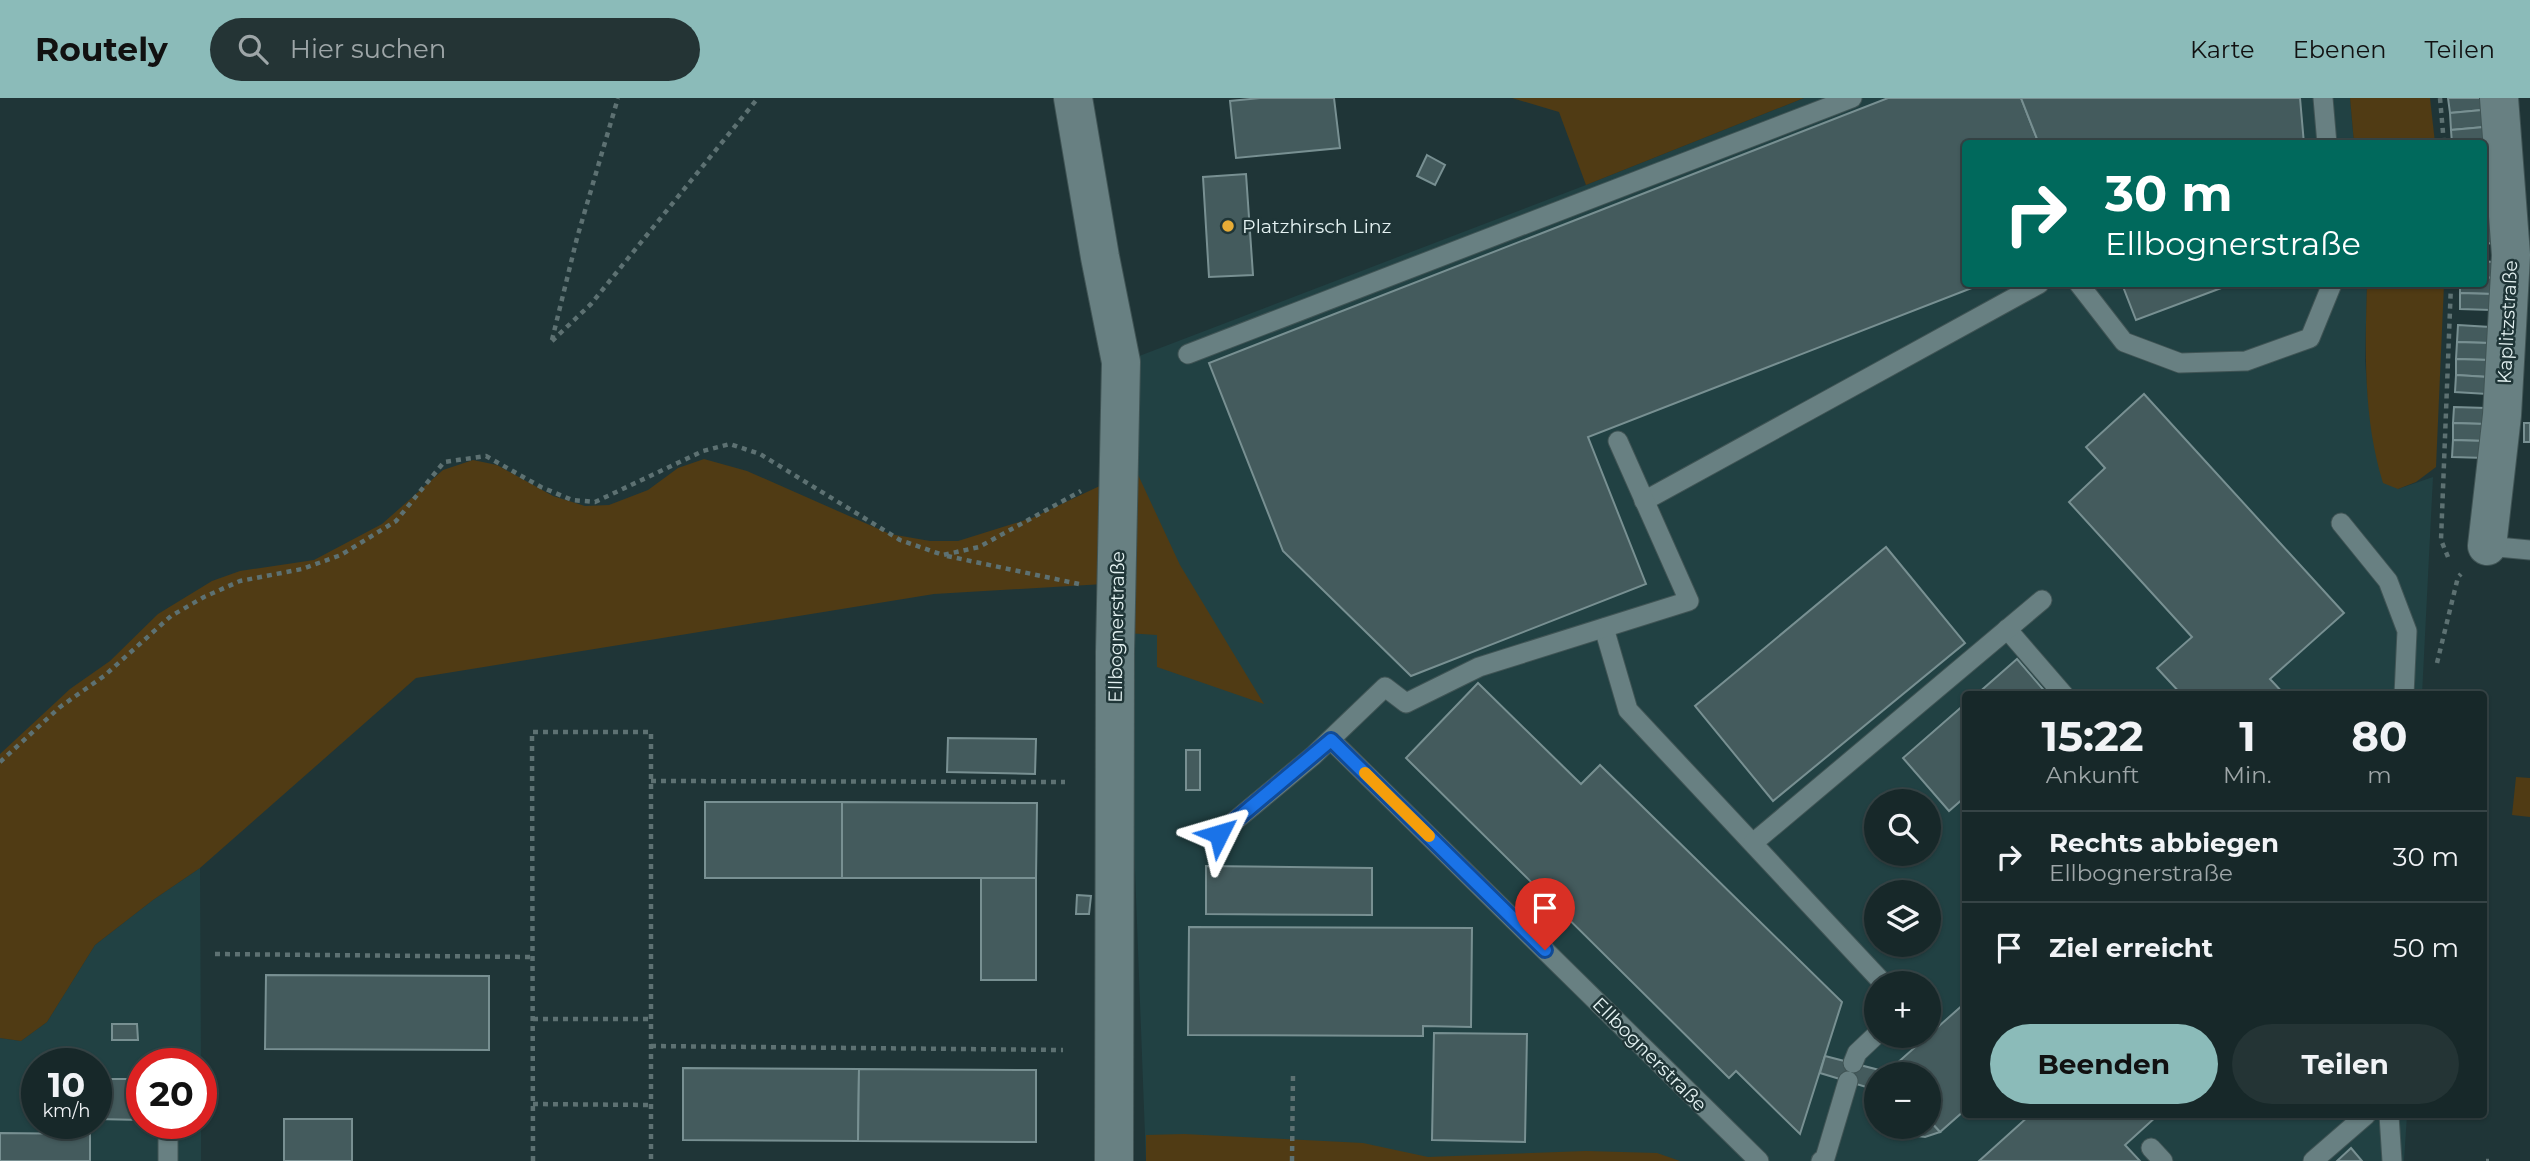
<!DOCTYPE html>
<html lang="de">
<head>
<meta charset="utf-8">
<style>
  body { margin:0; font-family:Montserrat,sans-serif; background:#243435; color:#f1f3f6; height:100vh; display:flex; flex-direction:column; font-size:26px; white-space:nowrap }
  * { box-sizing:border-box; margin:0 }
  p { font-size:23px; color:#9ea6a8 }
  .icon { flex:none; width:38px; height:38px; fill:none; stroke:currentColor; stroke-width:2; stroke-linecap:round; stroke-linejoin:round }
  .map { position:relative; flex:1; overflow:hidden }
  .sheet { position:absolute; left:1962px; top:593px; width:525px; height:427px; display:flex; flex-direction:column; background:#172829; border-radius:7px; box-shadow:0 2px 5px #0004,0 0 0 2px #364446 }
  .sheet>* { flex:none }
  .top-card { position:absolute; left:1962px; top:42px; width:525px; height:147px; border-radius:7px; box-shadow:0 2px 5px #0004,0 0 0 2px #364446; background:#00695c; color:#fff; overflow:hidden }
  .controls { position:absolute; left:1864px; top:691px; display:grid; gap:14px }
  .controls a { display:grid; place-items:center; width:77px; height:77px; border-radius:50%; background:#172829; box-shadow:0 2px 5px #0004,0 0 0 2px #364446; font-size:35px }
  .speed { position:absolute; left:21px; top:950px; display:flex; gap:14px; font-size:35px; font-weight:700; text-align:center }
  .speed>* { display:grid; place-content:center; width:91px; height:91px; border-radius:50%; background:#172829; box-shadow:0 2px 5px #0004,0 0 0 2px #364446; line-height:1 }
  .speed small { font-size:18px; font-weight:400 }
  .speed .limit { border:10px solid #d22; background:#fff; color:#111 }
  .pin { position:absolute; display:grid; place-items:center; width:60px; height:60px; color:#fff; margin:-72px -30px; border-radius:50% 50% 50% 0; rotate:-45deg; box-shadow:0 0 7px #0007 }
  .pin .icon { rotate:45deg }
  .me { position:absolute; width:77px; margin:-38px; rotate:50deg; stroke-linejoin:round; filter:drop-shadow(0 0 5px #0008) }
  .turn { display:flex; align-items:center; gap:24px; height:147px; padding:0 28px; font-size:32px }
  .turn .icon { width:91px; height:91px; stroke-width:2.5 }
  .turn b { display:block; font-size:49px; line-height:60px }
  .eta { display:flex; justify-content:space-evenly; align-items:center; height:119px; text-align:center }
  .eta b { font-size:42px; font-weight:700; line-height:49px }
  .button { display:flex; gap:14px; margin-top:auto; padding:14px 28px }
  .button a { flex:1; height:80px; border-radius:42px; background:#8bbbb9; color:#111; font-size:28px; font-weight:700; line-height:80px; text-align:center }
  .button a+a { background:#243435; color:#f1f3f6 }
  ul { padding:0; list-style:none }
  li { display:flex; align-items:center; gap:21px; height:91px; padding:0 28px; border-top:2px solid #364446 }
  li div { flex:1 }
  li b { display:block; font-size:26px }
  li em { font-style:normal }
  header { display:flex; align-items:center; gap:42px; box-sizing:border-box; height:98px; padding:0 35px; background:#8bbbb9; color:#111 }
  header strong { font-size:33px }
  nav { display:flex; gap:38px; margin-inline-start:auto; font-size:24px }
  .search { width:490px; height:63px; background:#243435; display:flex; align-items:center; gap:18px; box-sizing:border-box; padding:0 24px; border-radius:38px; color:#9ea6a8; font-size:26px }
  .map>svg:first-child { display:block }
</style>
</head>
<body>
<header>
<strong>Routely</strong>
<div class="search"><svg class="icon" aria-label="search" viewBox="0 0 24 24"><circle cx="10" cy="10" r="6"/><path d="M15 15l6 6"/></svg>Hier suchen</div>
<nav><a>Karte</a><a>Ebenen</a><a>Teilen</a></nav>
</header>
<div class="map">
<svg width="2530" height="1063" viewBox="0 0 2530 1063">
  <rect width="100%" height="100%" fill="#1f3537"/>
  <g fill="#214143" fill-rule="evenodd">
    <path d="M1804 0H2350L2354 45 1965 46V186H2367L2365 263 2368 300 2398 391 2433 379 2422 597H1965V1017H2407L2404 1063H1146L1126 535 1134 260 1586 87ZM1876 704H1928V756H1876ZM1876 794H1928V847H1876ZM1876 886H1928V938H1876ZM1876 976H1928V1029H1876Z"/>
    <path d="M200 770 201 966H142V1026H201V1063H0V940L21 943 47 924 95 847 153 802ZM37 966H96V1026H37Z"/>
  </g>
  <g fill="#503b14">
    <path d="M1512 0H1804L1586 87 1559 14Z"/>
    <path d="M2350 0H2430L2435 45H2354Z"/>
    <path d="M2367 186H2444L2436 369 2416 384 2398 391 2383 385C2363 321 2365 252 2367 186Z"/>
    <path d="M704 361 747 373 890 436 930 443H958L1032 420 1106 385 1104 486 934 496 416 580 200 770 153 802 95 847 47 924 21 943 0 940V656L70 591 110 563 158 516 212 483 240 473 314 462 382 426 443 372 473 362 497 367 553 398 585 408 609 407 648 392 678 370Z"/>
    <path d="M1133 366 1180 467 1264 606 1157 569V537L1126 535Z"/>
    <path d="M2516 679 2530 680V719L2512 717Z"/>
    <path d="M1184 1036 1363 1045 1428 1059 1586 1053 1657 1055 1680 1063H1146V1037Z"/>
  </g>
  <g fill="#445b5d" stroke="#789092" stroke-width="2">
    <path d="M1260 0H1334L1340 50 1236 60 1230 3Z"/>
    <path d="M1888 0H2021L2039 46H1965V186H1982L1588 339 1646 486 1411 578 1283 453 1209 265Z"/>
    <path d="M2021 0H2300L2304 46H2039Z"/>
    <path d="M2448 0H2481L2482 12 2450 15Z"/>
    <path d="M2482 12 2484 29 2451 32 2450 15Z"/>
    <path d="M2484 29 2485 45 2452 46 2451 32Z"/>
    <path d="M1427 57 1445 67 1435 87 1417 78Z"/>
    <path d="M1246 76 1253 177 1209 179 1203 79Z"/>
    <path d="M2483 78H2488L2489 95H2483Z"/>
    <path d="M2483 95H2489L2490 112H2483Z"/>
    <path d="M2483 112H2490L2492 128 2483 129Z"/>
    <path d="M2492 128 2493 145 2483 146V129Z"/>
    <path d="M2483 163 2492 164V180L2483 179Z"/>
    <path d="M2483 179 2492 180V196L2460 195V186H2483Z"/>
    <path d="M2122 186H2232L2136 222Z"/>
    <path d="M2460 195 2492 196 2491 212 2460 211Z"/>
    <path d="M2458 227 2490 229 2489 245 2457 244Z"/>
    <path d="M2457 244 2489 245V262L2456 261Z"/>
    <path d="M2456 261 2489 262 2488 279 2456 277Z"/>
    <path d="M2456 277 2488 279 2487 296 2455 294Z"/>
    <path d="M2144 296 2344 515 2270 581 2285 597H2182L2157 570 2192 539 2069 404 2105 370 2086 349Z"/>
    <path d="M2454 309 2486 310 2485 326 2453 325Z"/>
    <path d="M2453 325 2485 326V343L2453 342Z"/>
    <rect x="2524" y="325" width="6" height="19"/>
    <path d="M2453 342 2485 343V360L2452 359Z"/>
    <path d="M1886 449 1965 545 1773 703 1695 608Z"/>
    <path d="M2017 561 2048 597H1976Z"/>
    <path d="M1478 585 1581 686 1600 667 1842 904 1800 1036 1736 973 1729 980 1406 660Z"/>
    <path d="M1965 606V699L1949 713 1903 660Z"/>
    <path d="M948 640 1036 641 1035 676 947 674Z"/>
    <rect x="1186" y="652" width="14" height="40"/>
    <rect x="705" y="704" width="137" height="76"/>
    <path d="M842 704 1037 705 1036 780H842Z"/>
    <path d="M1206 768 1372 770V817L1206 816Z"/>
    <rect x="981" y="780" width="55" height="102"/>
    <path d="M1077 797 1091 798 1089 816H1076Z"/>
    <path d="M1189 829 1472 830 1471 929 1423 928V938L1188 937Z"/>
    <path d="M266 877 489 878V952L265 951Z"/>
    <path d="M1965 905V1012L1940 1034 1928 1021V976H1889L1887 974Z"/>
    <path d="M112 926H137L138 942H112Z"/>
    <path d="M1434 935 1527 936 1525 1044 1432 1042Z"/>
    <path d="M1825 958 1887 974 1889 976H1876V992L1820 975Z"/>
    <path d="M683 970 859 971 858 1043 683 1042Z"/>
    <path d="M859 971 1036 972V1044L858 1043Z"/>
    <path d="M96 981H142V1022L96 1021Z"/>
    <path d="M2030 1017H2158L2125 1047 2140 1063H1979Z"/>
    <rect x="284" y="1021" width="68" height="42"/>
    <path d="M1928 1021 1940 1034 1925 1039 1909 1037 1890 1029H1928Z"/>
    <rect x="61" y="1026" width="24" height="10"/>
    <path d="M0 1035 90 1036V1063H0Z"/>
    <path d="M2351 1050 2362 1063H2337Z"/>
  </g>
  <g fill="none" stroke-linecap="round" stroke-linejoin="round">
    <defs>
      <g id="service">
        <path d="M2323 0 2327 46"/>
        <path d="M2079 186 2124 244 2180 265 2246 263 2310 240 2332 186"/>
        <path d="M1188 256 1852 0"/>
        <path d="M1644 403 2039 186"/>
        <path d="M2341 425 2388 483 2407 533 2404 597"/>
        <path d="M2487 448 2530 452"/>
        <path d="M1604 530 1628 612 1884 886"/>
        <path d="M2007 531 2064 597"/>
        <path d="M1331 642 1759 1063"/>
        <path d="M1219 736 1313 658 1385 589 1406 605 1479 569 1689 503 1618 343"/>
        <path d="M1753 745 2042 502"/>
        <path d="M1853 965 1857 955 1876 937"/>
        <path d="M2389 1017 2392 1063"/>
        <path d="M168 1034V1063"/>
        <path d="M2151 1050 2163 1063"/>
        <path d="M1821 1063 1825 1060 1848 983"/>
        <path d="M2313 1063 2366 1017"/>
      </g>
      <g id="minor">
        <path d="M1073 0 1100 159 1121 264 1115 554 1114 1063"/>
        <path d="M2487 448 2502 317 2511 157 2499 0"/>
      </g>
    </defs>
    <use href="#service" stroke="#405455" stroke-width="21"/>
    <use href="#minor" stroke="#405455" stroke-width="40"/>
    <g stroke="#5d7172" stroke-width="4.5" stroke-dasharray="5 5" stroke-linecap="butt">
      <path d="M2440 0 2444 46"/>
      <path d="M552 242 577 140 618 0"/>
      <path d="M552 243 591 206 758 0"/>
      <path d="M947 458 1079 486"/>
      <path d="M2448 459 2441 442 2451 186"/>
      <path d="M2437 565 2458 479 2461 476"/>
      <path d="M0 664 60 609 104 578 171 518 204 499 240 483 302 471 341 457 396 423 444 364 486 358 541 389 572 402 595 404 703 353 730 346 760 356 900 442 943 457 979 449 1081 393"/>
      <path d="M651 683 1065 684"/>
      <path d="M215 856 532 859"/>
      <path d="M533 921H651"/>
      <path d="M651 948 1063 952"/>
      <path d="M533 1006 651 1007"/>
      <path d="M533 1063 532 634H651V1063"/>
      <path d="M1292 1063 1293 977"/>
      <path d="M2486 1063H2489"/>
    </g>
    <use href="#service" stroke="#688082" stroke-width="19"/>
    <use href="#minor" stroke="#688082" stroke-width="38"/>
  </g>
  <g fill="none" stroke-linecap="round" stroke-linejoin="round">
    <defs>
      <path id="route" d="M1219 736 1331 642 1545 852"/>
    </defs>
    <use href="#route" stroke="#114b97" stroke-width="18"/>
    <use href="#route" stroke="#1a73e8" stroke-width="12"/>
    <path stroke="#f59e0b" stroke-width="12" d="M1365 675 1429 738"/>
  </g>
  <circle fill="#e7ac36" stroke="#1f3537" stroke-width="2.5" cx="1228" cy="128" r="7"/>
  <g text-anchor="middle" stroke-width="5" stroke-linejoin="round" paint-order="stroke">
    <g font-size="19" fill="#e4f2f2" stroke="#1f3537" text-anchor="start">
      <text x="1242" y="135">Platzhirsch Linz</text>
    </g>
    <g font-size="19" fill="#e4f2f2" stroke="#1f3537">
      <text transform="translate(2507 224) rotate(-87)" y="7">Kaplitzstraße</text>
      <text transform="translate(1116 529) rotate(-89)" y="7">Ellbognerstraße</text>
      <text transform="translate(1650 956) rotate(45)" y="7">Ellbognerstraße</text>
    </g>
  </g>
</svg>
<div class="controls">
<a><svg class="icon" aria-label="search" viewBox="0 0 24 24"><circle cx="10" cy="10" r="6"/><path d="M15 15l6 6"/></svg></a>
<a><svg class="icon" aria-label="layers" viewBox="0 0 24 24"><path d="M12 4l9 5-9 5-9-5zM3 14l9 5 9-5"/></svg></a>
<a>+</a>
<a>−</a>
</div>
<div class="speed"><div>10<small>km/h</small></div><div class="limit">20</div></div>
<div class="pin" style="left:1545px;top:852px;background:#d93025"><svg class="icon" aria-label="arrive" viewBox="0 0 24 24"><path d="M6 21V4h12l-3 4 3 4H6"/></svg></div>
<svg class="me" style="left:1219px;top:736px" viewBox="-20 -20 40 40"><path d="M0-17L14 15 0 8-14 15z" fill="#1a73e8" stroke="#fff" stroke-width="4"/></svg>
<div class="top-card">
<div class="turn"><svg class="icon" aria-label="right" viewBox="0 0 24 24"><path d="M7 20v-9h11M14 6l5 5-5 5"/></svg><div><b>30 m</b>Ellbognerstraße</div></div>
</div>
<section class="sheet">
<div class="eta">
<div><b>15:22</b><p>Ankunft</p></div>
<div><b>1</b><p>Min.</p></div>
<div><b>80</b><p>m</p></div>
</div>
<ul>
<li><svg class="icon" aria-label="right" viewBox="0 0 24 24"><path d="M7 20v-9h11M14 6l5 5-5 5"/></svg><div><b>Rechts abbiegen</b><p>Ellbognerstraße</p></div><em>30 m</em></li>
<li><svg class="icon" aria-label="arrive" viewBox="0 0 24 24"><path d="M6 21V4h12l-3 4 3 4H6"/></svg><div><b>Ziel erreicht</b></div><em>50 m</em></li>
</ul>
<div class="button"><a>Beenden</a><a>Teilen</a></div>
</section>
</div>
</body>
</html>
